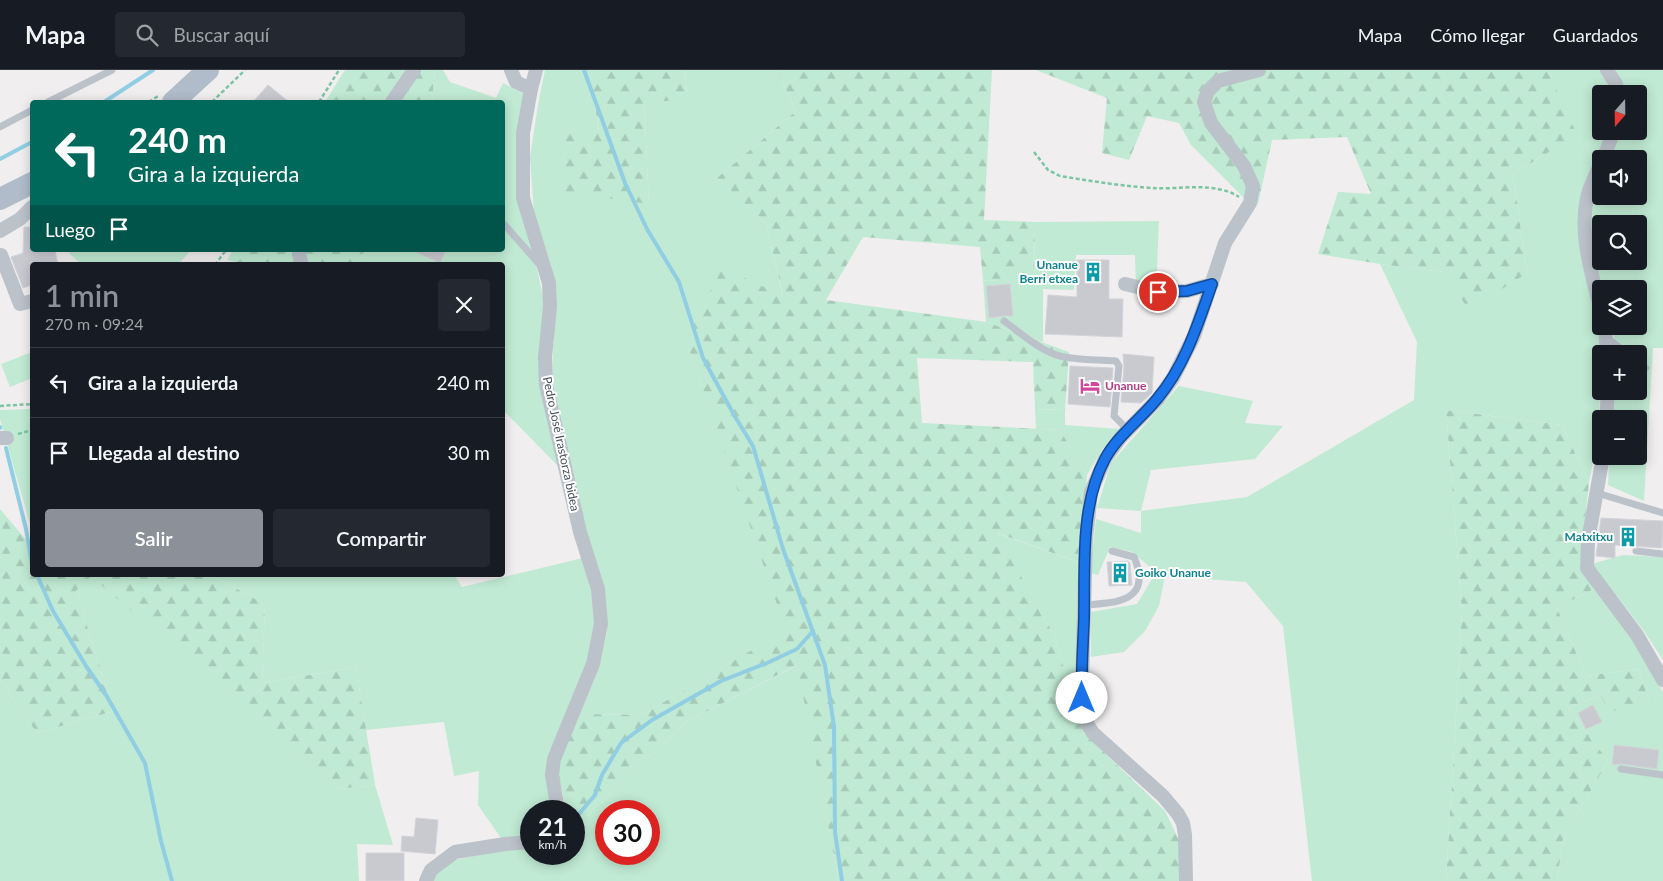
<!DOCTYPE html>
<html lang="es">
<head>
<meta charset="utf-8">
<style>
  body { margin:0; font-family:Lato,sans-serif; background:#242831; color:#f1f3f6; height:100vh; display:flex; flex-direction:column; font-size:19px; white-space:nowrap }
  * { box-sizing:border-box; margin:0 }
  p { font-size:16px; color:#9ea1a6 }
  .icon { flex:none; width:28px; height:28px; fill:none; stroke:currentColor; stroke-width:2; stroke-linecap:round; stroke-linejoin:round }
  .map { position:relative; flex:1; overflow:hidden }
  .drawer { position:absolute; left:30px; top:192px; width:475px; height:315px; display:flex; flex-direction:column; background:#171b24; border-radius:5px; box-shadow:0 2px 12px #0003 }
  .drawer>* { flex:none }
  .hud { position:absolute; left:30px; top:30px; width:475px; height:152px; border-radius:5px; box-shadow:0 2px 12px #0003; background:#00695c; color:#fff; overflow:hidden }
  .needle { width:32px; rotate:200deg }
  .fabs { position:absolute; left:1592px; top:15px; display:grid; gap:10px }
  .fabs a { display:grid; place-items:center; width:55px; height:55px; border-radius:5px; background:#171b24; box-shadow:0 2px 12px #0003; font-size:25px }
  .speed { position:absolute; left:520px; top:730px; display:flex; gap:10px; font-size:25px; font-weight:700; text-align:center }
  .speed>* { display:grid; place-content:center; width:65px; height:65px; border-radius:50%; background:#171b24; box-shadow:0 2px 12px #0003; line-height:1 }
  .speed small { font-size:12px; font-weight:400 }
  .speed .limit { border:8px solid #d22; background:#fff; color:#111 }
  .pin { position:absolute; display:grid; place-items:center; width:42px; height:42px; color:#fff; margin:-21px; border:2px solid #fff; border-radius:50%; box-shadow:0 1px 5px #0007 }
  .me { position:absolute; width:55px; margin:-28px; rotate:0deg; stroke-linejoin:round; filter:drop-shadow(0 0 4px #0008) }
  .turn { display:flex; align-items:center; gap:18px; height:105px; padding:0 15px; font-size:22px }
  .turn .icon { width:65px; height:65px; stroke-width:2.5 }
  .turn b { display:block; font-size:35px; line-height:42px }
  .then { display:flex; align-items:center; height:48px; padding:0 15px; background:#0003; gap:10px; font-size:19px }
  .round { display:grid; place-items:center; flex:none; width:52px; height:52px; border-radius:5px; background:#242831 }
  .summary { display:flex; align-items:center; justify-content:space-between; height:85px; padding:0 15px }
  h1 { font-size:30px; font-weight:600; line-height:38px; color:#8c9099 }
  .primary-button { display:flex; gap:10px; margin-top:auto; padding:10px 15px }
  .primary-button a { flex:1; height:58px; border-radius:5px; background:#8c9099; color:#fff; font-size:20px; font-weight:600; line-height:58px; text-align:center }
  .primary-button a+a { background:#242831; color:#f1f3f6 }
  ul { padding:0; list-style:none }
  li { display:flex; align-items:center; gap:15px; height:70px; padding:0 15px; border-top:1px solid #363941 }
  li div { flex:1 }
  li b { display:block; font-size:19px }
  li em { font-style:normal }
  header { display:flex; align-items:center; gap:30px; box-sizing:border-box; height:70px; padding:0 25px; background:#171b24; border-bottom:1px solid #363941 }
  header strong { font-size:24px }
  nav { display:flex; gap:28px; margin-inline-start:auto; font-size:18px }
  .search { width:350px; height:45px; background:#242831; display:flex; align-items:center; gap:12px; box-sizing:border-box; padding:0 18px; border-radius:5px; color:#9ea1a6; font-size:19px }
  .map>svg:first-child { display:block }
</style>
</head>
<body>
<header>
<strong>Mapa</strong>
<div class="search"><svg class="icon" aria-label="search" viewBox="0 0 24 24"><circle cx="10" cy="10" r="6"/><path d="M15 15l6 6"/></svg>Buscar aquí</div>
<nav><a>Mapa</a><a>Cómo llegar</a><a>Guardados</a></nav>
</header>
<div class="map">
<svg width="1663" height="811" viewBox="0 0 1663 811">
  <defs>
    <pattern id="forest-firs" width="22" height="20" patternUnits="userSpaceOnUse" patternTransform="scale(1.25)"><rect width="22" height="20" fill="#c0ead3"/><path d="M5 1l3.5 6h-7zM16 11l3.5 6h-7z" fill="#a6cab7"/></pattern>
  </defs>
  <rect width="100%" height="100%" fill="#f0eeee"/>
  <g fill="#c0ead3" fill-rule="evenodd">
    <path d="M435 0H443L450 12 496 28 503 13 524 24 517 79 534 186 544 231 558 396 503 340 502 195H363L361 187 365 180H502V32H432Z"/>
    <path d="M545 0H583L591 14 599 61 558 62 649 134 644 32 687 28 685 0H776L796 41 717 108 766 154 783 227 686 271 787 560 642 645 580 644 597 603 607 562 606 532 583 459 552 308 555 230 551 195 534 143 530 87 539 29Z"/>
    <path d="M1548 0H1601L1610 12 1612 24H1601V61H1609L1584 120 1585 190 1603 284H1601C1601 328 1598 370 1589 413L1562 355 1446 340 1462 543 1446 811H1312L1283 556 1246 512 1165 506 1159 536 1145 561 1124 582 1091 587V542L1137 534 1156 502 1132 482 1110 477 1098 505 1090 503 1096 449 1141 463V441L1097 438 1111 393 1179 316 1253 331 1245 353 1283 356 1255 389 1151 400 1141 441 1247 427 1414 330 1417 272 1380 194 1444 202 1527 203 1513 104 1576 65Z"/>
    <path d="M1616 0H1663V278H1653L1644 431 1608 415 1609 386H1639V349H1610L1611 321H1639V284H1613L1614 266 1611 256H1639V219H1602C1597 199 1590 173 1591 152 1591 138 1596 123 1601 110V126H1639V89H1610L1621 61H1639V24H1625ZM1601 154H1639V191H1601Z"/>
    <path d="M1159 151 1156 222 1136 221 1135 185H1076L1074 220 1043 219V272L986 252 983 210 1034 213 1035 152Z"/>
    <path d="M71 180H191L178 195H82L69 183Z"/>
    <path d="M32 282V308L10 317 1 294Z"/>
    <path d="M32 339V461L0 349V340Z"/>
    <path d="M1035 339 1065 340V355L1120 359 1102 380 1087 405 1060 360 1036 359Z"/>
    <path d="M996 463 1081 493 1076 646 1056 569Z"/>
    <path d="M1623 485 1663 487V590L1644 561 1592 494Z"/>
    <path d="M583 488 595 530V552L589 583 577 620 548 685 546 706 553 741H531V766L501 768 478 735 479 701 454 706 444 652 366 660 356 597 262 613 265 534 211 505H454L462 517Z"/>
    <path d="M91 505 337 719 375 715 393 775 357 774 359 811H0V610L37 663 114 641 76 521Z"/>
    <path d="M1594 519 1633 570 1663 622V811H1557L1563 769 1608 691 1568 638 1600 625 1610 641 1649 630 1638 599 1586 606 1557 538Z"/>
    <path d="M798 595 839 811H430L431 808 451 791 505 779 531 777V784H574V758L686 652ZM606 741H649V784H606Z"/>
  </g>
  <g fill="url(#forest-firs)">
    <path d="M345 0H435L432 32H325Z"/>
    <path d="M583 0H685L687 29 644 33 649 134 564 122 558 62 599 60 591 14Z"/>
    <path d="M776 0H992L984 150 1035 152 1034 213 983 210 980 177 863 167 826 230 986 252 1069 282 1065 340 1035 339 1033 292 917 288 922 353 1060 360 1087 405 1081 493 997 463 1056 569 1076 645 1084 663 1165 741 1180 772 1181 811H839L797 595 686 652 574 758V741H566L557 698 580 644 642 645 786 560 686 271 722 197 783 226 766 154 717 108 796 41Z"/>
    <path d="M1036 0H1548L1577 65 1513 104 1527 203 1469 240 1443 202 1380 194 1318 184 1338 122 1371 124 1347 67 1272 70 1258 134 1243 127 1191 75 1179 53 1147 46 1129 90 1102 83 1107 28Z"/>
    <path d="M233 180H365L361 187 363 195H250L227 190Z"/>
    <path d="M1446 340 1562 355 1589 413 1580 497 1594 519 1557 538 1586 606 1638 599 1649 630 1610 642 1600 625 1568 638 1608 691 1563 769 1557 811H1446L1462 543Z"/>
    <path d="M0 439 32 477V505H211L265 534 262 613 356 597 375 715 337 719 91 506 76 521 114 641 37 663 0 610Z"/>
  </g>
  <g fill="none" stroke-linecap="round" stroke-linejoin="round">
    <g stroke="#91cee3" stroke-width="4">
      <path d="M584 0 625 113 647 159 679 212 703 288 734 345 753 376 783 479 825 595 834 657 835 762 842 811"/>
      <path d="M104 32 153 0"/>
      <path d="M0 89 32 72"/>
      <path d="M0 357V358"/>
      <path d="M6 378 26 459 32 494"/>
      <path d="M37 505 53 541 86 596 106 625 145 693 161 771 172 811"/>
      <path d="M574 750 595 725 602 705 621 673 652 650 721 611 767 593 797 579 813 561"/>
    </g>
  </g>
  <g fill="#c9cad0" stroke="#d3d4d9">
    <path d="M268 15 289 32H253Z"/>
    <path d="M24 157H32V180H55L58 195H32V215L23 218 11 187 23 183Z"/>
    <path d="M411 180H446L440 193Z"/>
    <path d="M1077 190H1109V229H1123L1122 267 1045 264 1048 225 1077 227Z"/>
    <path d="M1010 214 1013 246H1004L989 248 986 216Z"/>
    <path d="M1123 284 1154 287 1152 323 1141 333 1121 332 1124 297Z"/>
    <path d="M1070 296 1113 298 1110 337 1068 334Z"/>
    <path d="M1601 448 1663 451 1662 478 1615 475V488L1596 486Z"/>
    <path d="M1128 491 1130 493 1132 515 1109 516 1107 492Z"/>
    <path d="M1593 635 1602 652 1586 659 1578 643Z"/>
    <path d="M1614 675 1659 680 1657 699 1622 694 1612 695Z"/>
    <path d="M416 748 438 750 435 784 401 781 402 766 414 767Z"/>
    <rect x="366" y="783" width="38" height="28"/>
  </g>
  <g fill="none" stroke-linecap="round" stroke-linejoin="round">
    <g stroke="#7bc5a4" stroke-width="2.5" stroke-dasharray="4 2.5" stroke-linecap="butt">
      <path d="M149 32 158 26"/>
      <path d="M212 32 245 0"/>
      <path d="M319 32 339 0"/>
      <path d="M1034 82 1048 100 1060 106C1091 111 1121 116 1152 118 1179 120 1215 111 1239 127"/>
      <path d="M215 195 226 180"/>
      <path d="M0 336 32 334"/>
      <path d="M18 364 32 360"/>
    </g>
    <g stroke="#bbc2ca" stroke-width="7">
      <path d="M48 32 112 0"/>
      <path d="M0 57 32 40"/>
      <path d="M502 152 540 195"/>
      <path d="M1004 251C1022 264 1042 283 1064 287 1081 290 1099 290 1116 291L1119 296 1114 346 1128 360"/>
      <path d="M1606 267 1628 284"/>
      <path d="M1639 293 1646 298"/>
      <path d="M1597 423 1663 443"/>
      <path d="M1636 481 1663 484"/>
      <path d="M1084 535C1117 533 1153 531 1134 487L1112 481"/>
      <path d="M1621 699 1663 705"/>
    </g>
    <g stroke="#bbc2ca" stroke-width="14">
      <path d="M511 0 516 12 531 19"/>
      <path d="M536 0 531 19 523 63V128L549 213 550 237 545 287 546 315 580 462 598 519 601 554 593 594 554 689 552 705 558 741"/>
      <path d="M1607 0 1616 14 1618 24"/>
      <path d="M392 32 414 0"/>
      <path d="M1603 89 1614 61"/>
      <path d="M1601 92C1597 104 1589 116 1587 128 1579 166 1592 205 1601 241"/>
      <path d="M0 161 20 149 32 137"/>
      <path d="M300 180 299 184 302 195"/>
      <path d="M0 186 1 185 20 234 32 231"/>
      <path d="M1125 214 1158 222 1187 221 1212 214"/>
      <path d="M1605 256 1607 284"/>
      <path d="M1606 349 1608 321"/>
      <path d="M0 368H7"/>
      <path d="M1603 386 1588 471 1587 498 1637 565 1663 610"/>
      <path d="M426 811 431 800 455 782 505 774 531 772"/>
      <path d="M1186 811 1185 765 1183 753 1178 744 1163 726 1093 663 1086 652 1083 640 1082 612 1086 469 1091 422 1105 389 1121 367 1158 329 1173 308 1194 266 1225 173 1250 133 1253 116 1244 96 1211 53 1204 32 1208 21 1218 11 1259 0"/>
    </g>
    <g stroke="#b0bcca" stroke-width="22">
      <path d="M173 32 208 0"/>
      <path d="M0 129 32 113"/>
    </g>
  </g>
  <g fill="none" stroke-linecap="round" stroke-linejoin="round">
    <defs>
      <path id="route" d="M1082 628C1081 602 1083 575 1084 549 1085 498 1080 435 1105 389 1117 366 1141 349 1157 329 1185 296 1198 254 1212 214L1187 221 1158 222"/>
    </defs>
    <use href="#route" stroke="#114b97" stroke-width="12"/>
    <use href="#route" stroke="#1a73e8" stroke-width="9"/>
  </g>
  <defs>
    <symbol id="building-bare" viewBox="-9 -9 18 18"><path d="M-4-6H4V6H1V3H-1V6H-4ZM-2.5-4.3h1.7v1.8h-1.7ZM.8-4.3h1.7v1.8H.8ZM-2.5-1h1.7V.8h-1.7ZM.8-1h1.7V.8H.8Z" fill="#0f9aa8" stroke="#fff" stroke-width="2.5" paint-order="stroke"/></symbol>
    <symbol id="hotel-bare" viewBox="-9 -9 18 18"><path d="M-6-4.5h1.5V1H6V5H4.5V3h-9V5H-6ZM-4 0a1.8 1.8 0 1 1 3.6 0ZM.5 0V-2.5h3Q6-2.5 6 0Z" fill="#d1479c" stroke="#fff" stroke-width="2.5" paint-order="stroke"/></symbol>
  </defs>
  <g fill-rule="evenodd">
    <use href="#building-bare" x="1079" y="188" width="28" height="28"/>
    <use href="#hotel-bare" x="1076" y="302" width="28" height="28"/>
    <use href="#building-bare" x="1614" y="453" width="28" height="28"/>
    <use href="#building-bare" x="1106" y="489" width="28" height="28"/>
  </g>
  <g text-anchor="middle" stroke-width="4" stroke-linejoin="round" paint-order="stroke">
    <g font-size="12" font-weight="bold" fill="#0d838f" stroke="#fff" text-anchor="end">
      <text x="1078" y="199">Unanue<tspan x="1078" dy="14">Berri etxea</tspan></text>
      <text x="1613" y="471">Matxitxu</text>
      <text x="1135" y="507" text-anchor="start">Goiko Unanue</text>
    </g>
    <g font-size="12" font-weight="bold" fill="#b23c85" stroke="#fff" text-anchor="start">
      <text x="1105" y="320">Unanue</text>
    </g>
    <g font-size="12" fill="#48505a" stroke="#fff">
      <text transform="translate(561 374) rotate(78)" y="4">Pedro José Irastorza bidea</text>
    </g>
  </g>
</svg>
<div class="fabs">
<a><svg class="needle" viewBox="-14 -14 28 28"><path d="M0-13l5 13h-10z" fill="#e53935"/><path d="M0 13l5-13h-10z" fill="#9ea1a6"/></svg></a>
<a><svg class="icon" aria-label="sound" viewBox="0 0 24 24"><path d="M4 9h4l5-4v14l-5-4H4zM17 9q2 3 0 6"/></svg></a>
<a><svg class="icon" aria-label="search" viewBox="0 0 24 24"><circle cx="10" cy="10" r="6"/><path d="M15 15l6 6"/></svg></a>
<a><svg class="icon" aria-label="layers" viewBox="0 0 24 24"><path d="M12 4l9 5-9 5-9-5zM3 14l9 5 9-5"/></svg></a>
<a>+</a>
<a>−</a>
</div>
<div class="speed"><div>21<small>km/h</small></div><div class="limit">30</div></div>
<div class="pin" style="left:1158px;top:222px;background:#d93025"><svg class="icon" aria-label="arrive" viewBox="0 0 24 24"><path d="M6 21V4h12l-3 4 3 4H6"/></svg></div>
<svg class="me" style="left:1082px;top:628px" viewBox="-20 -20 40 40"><circle r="19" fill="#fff"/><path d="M0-13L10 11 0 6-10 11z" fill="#1a73e8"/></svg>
<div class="hud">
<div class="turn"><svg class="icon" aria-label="left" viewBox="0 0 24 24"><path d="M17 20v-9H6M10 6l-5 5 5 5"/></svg><div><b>240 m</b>Gira a la izquierda</div></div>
<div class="then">Luego<svg class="icon" aria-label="arrive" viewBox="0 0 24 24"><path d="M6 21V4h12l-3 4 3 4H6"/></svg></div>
</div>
<section class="drawer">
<div class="summary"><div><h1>1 min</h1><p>270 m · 09:24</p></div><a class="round"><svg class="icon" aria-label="close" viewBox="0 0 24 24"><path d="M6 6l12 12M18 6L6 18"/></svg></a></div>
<ul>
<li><svg class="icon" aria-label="left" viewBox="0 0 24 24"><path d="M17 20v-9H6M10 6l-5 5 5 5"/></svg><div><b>Gira a la izquierda</b></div><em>240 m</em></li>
<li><svg class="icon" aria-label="arrive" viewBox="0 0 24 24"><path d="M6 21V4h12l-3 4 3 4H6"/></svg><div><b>Llegada al destino</b></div><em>30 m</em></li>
</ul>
<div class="primary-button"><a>Salir</a><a>Compartir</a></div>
</section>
</div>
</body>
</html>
